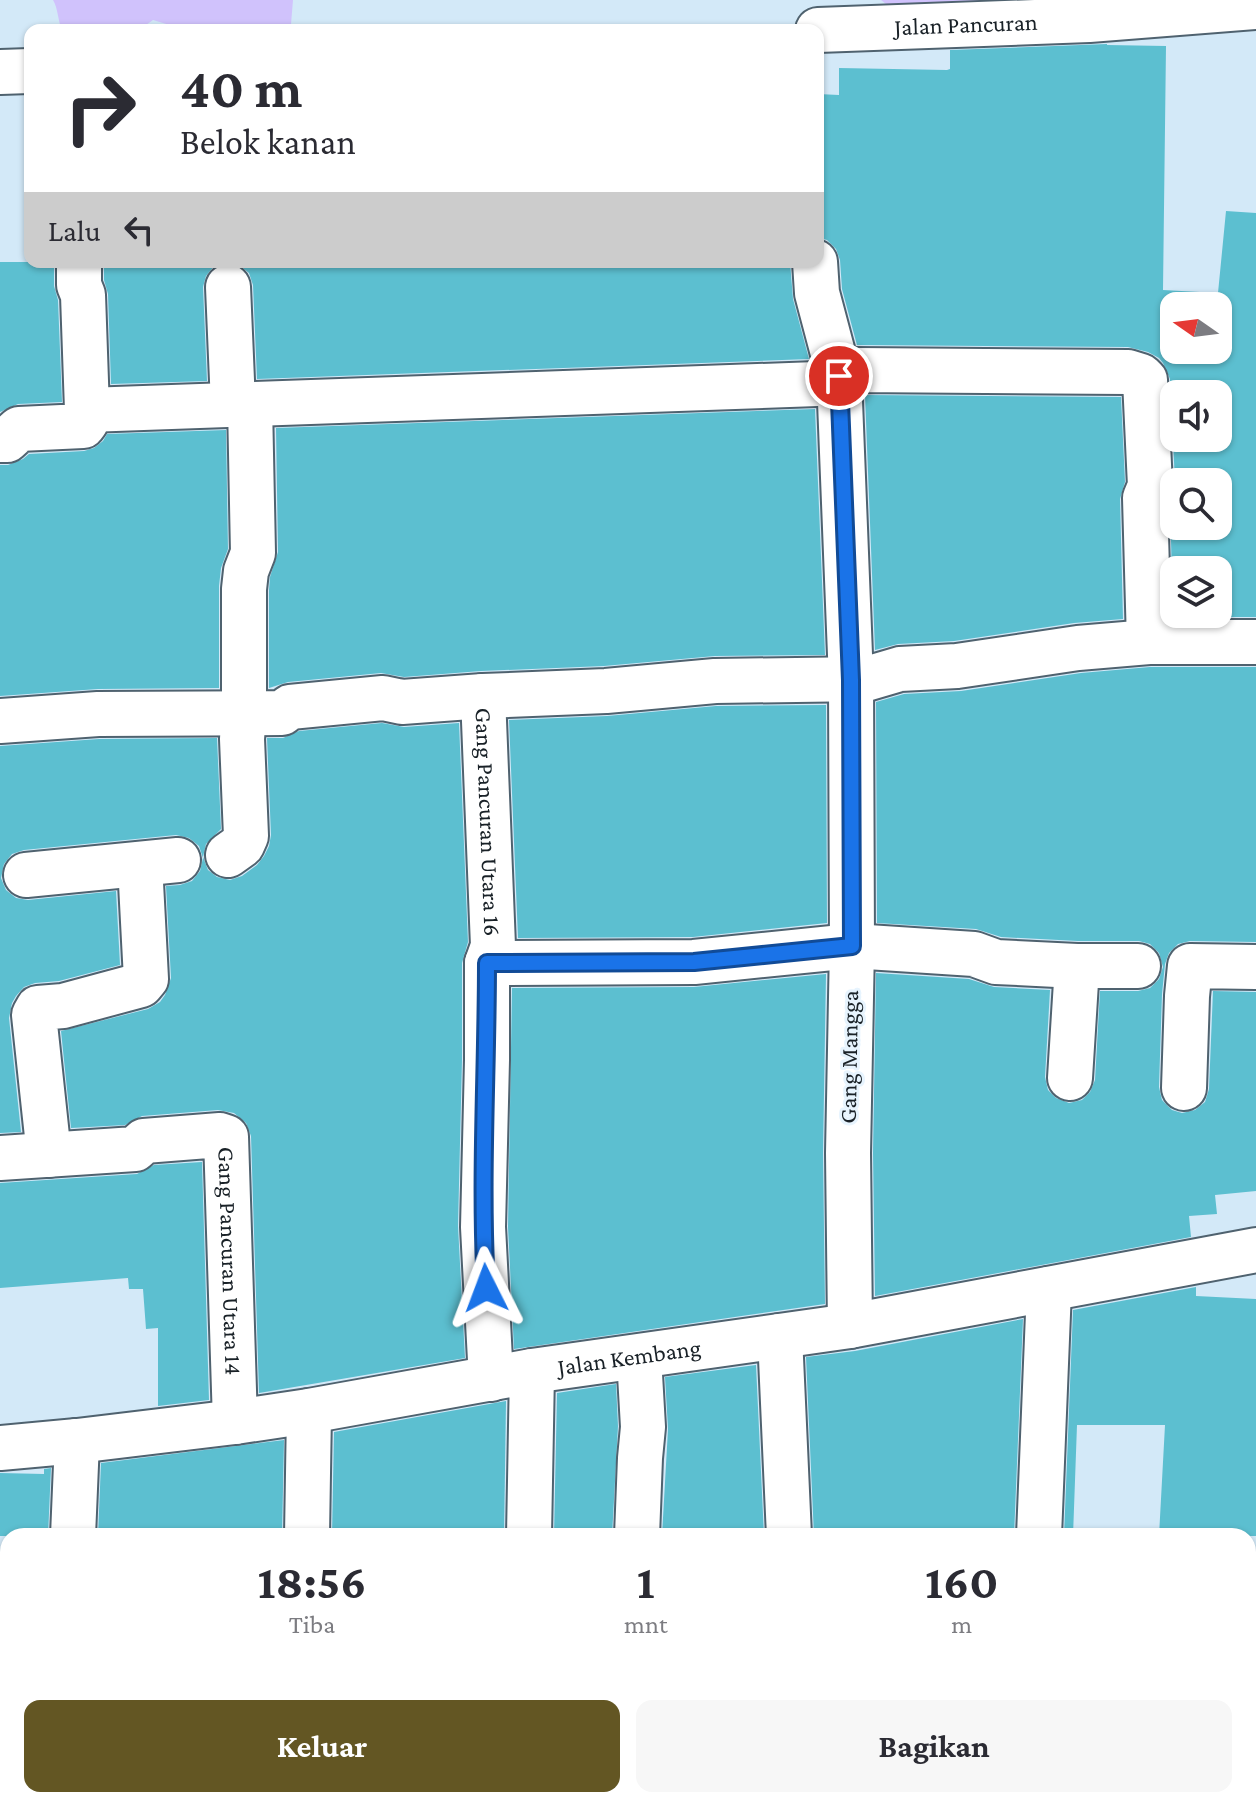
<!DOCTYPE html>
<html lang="id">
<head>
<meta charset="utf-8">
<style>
  body { margin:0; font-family:"Crimson Pro",serif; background:#f7f7f7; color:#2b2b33; height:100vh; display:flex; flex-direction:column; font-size:30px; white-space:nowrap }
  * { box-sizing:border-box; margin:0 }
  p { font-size:26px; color:#7c7c81 }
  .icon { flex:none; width:44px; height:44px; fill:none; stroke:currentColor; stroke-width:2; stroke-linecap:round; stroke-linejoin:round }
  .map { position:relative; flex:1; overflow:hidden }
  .details { position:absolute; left:0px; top:1528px; width:1256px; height:280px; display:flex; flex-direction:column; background:#fff; border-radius:24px 24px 0 0; box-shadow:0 2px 6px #0004 }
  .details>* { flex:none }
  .top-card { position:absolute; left:24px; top:24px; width:800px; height:244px; border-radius:16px; box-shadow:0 2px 6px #0004; background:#fff; color:#2b2b33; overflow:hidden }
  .needle { width:52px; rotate:284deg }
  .buttons { position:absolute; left:1160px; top:292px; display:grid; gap:16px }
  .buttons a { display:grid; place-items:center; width:72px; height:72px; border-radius:16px; background:#fff; box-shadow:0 2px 6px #0004; font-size:40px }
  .pin { position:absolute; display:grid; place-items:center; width:68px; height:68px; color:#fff; margin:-34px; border:4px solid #fff; border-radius:50%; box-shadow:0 2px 8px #0007 }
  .me { position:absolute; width:88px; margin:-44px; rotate:357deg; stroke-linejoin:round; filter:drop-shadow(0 0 6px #0008) }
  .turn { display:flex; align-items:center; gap:28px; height:168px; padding:0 24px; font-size:36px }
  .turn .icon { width:104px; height:104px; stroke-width:2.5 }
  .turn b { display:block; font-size:56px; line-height:68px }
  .then { display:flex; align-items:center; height:76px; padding:0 24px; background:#0003; gap:16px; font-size:30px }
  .eta { display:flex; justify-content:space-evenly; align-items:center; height:136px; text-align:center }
  .eta b { font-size:48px; font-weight:700; line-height:56px }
  .cta { display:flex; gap:16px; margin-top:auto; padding:16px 24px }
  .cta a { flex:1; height:92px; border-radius:16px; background:#635623; color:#fff; font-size:32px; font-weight:700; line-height:92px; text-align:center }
  .cta a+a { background:#f7f7f7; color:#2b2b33 }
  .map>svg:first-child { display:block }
</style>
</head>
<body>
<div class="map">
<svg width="1256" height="1808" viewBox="0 0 1256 1808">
  <rect width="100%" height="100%" fill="#d3e9f8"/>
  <g fill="#d0c2fc">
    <path d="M53 0H293L291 24 288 30H186L153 20 146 25 147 30H62C58 21 58 8 53 0Z"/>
    <path d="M881 0H1034L1029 11 891 8Z"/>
  </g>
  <path fill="#55b7a7" d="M1256 1790V1808H253L293 1805 484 1801 1248 1800Z"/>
  <g fill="#5cbfd0" fill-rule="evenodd">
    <path d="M1107 44V45L1166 46 1163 290 1218 293 1226 211 1256 213V617H1173L1170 503 1174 491V526H1218V482H1175L1170 379 1163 363 1159 358 1148 352 1128 347 857 345 842 289 840 260 836 249 827 240 820 238 818 94 839 95V68L947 70 950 69V50ZM1174 306H1218V350H1174ZM1174 394H1218V438H1174ZM1174 570H1218V614H1174Z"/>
    <path d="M0 262H54V286L58 300 62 402 18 404 0 412Z"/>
    <path d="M104 262H790L793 299 809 359 257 379 253 285 249 273 239 265 228 262 214 266 206 276 203 287 207 381 111 384 108 294 104 280Z"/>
    <path d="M865 395 1121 397 1125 482 1120 499 1123 619 1074 623 954 641 898 644 875 650Z"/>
    <path d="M815 409 825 655 715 656 604 666 481 671 404 677 381 673 288 682 269 688V590L270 577 278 552 276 428Z"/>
    <path d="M226 430 228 549 221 568 219 586V688L98 689 0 696V465H8L23 459 29 454 84 451 94 448 103 441 107 434Z"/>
    <path d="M1150 667H1256V942L1190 941 1178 944 1169 953 1165 964 1162 994 1159 1087 1162 1100 1172 1110 1182 1113 1195 1110 1205 1102 1209 1089 1213 991 1256 992V1191L1215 1195 1217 1214 1189 1216 1191 1237 875 1296 873 1153 876 973 969 979 994 987 1050 990 1045 1077 1048 1090 1056 1098 1069 1103 1082 1100 1090 1092 1095 1080 1100 991H1138L1150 988 1159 979 1163 967 1159 953 1150 944 1139 941H1078L1001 937 976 929 877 923 876 702 904 694 961 691 1081 673Z"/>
    <path d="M826 705 827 923 693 937 518 938 509 720 607 716 716 706Z"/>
    <path d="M382 723 404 727 459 723 468 942 462 963V1060L458 1226 465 1358 259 1393 251 1136 246 1123 234 1113 218 1110 142 1116 125 1125 71 1128 61 1031 148 1009 160 1002 165 995 171 978 166 886 180 885 192 881 200 871 203 858 199 846 189 838 176 835 24 850 12 854 4 864 1 878 6 890 16 898 28 900 116 891 120 965 59 981 35 983 24 987 16 996 12 1003 9 1018 21 1132 0 1133V746L99 739 217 738 221 829 206 844 203 857 208 870 217 877 230 880 242 876 257 865 264 856 269 846 271 835 267 738H283L299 731Z"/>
    <path d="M826 974 823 1153 825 1304 514 1349 508 1227 512 988 694 987Z"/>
    <path d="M202 1162 209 1400 158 1406V1328L146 1329 143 1289H129L128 1278 0 1288V1183L137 1174 154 1165Z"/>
    <path d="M1196 1287V1296L1256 1299V1536H1159L1165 1425H1077L1073 1536H1064L1073 1310Z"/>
    <path d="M1023 1319 1014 1536H814L806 1357 855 1351Z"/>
    <path d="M756 1365 764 1536H662L668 1429 665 1377Z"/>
    <path d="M616 1384 618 1426 612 1536H554L557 1393Z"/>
    <path d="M506 1401 504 1536H332L334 1432Z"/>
    <path d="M284 1440 282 1536H98L101 1463Z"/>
    <path d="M51 1468 48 1536H0V1473L44 1474V1469Z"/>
  </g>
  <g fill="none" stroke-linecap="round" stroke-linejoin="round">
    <defs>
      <g id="minor">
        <path id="s1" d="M818 30 1089 20 1256 7"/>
        <path d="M0 72 30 71"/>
        <path d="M815 262 817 293 839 376 851 680 852 946 848 1153 850 1326"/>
        <path d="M228 287 233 404"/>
        <path d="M87 410 817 384 855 370 1128 372 1141 376 1145 380 1150 486 1145 498 1149 642"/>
        <path d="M0 440H7L19 429 83 426 86 422 87 410 83 295 79 285V262"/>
        <path id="s2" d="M483 696 493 946 487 963V1060L483 1227 491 1379"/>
        <path d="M0 721 98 714 282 713 290 707 383 698 402 702 483 696 606 691 715 681 866 679 900 669 957 666 1078 648 1149 642H1256"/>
        <path d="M228 855 242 845 246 836 242 739 244 712V589L246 571 253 553 250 404"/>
        <path d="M26 875 178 860"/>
        <path d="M487 963 694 962 852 946 974 954 996 962 1077 966H1138"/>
        <path d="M1070 1078 1077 966"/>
        <path d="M1184 1088 1187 996 1190 966 1256 967"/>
        <path d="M49 1155 34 1015 38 1008 63 1006 141 985 146 979 140 864"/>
        <path id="s3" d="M0 1158 135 1149 144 1141 220 1135 226 1137 235 1422"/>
        <path d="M780 1336 789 1536"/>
        <path id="s4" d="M0 1448 77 1441 235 1422 309 1411 532 1371 850 1326 1256 1250"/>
        <path d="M73 1536 77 1441"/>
        <path d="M307 1536 309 1411"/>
        <path d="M529 1536 532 1371"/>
        <path d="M637 1536 640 1458 643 1427 639 1357"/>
        <path d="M1039 1536 1049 1289"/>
        <path d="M1248 1746 1256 1662"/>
        <path d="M1248 1778H1256"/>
        <path d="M76 1800V1808"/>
        <path d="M626 1800 627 1808"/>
        <path d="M144 1808 233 1800"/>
        <path d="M305 1808V1800"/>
        <path d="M760 1808 766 1800"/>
        <path d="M1077 1808 1078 1800"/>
      </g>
    </defs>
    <use href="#minor" stroke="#4f626f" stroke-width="48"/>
    <use href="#minor" stroke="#fff" stroke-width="44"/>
  </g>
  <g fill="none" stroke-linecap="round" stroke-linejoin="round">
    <defs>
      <path id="route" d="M486 1288C480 1180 487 1072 487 963L694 962 852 946 851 680 839 376"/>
    </defs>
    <use href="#route" stroke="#114b97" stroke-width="20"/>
    <use href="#route" stroke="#1a73e8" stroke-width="14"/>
  </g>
  <g text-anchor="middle" stroke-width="6" stroke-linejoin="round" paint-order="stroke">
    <g font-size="24" fill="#192127" stroke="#e7f4fe">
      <text dy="8" stroke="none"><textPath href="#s1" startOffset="148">Jalan Pancuran</textPath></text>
      <text dy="8" stroke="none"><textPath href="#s2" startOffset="126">Gang Pancuran Utara 16</textPath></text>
      <text transform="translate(849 1057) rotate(-89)" y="8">Gang Mangga</text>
      <text dy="8" stroke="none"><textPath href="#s3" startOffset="354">Gang Pancuran Utara 14</textPath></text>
      <text dy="8" stroke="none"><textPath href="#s4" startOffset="636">Jalan Kembang</textPath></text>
    </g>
  </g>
</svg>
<div class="buttons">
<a><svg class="needle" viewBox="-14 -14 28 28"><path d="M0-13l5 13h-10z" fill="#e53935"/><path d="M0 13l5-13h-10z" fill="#7c7c81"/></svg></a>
<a><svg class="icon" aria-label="sound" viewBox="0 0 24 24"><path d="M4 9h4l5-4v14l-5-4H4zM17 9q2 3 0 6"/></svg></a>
<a><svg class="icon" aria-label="search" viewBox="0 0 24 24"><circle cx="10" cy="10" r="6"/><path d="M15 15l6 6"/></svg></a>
<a><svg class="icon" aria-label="layers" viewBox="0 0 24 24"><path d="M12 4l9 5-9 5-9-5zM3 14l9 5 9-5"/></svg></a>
</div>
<div class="pin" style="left:839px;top:376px;background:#d93025"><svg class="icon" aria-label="arrive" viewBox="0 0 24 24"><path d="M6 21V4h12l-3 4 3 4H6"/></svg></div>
<svg class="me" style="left:486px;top:1288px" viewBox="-20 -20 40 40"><path d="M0-17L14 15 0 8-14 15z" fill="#1a73e8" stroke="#fff" stroke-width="4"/></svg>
<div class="top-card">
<div class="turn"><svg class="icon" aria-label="right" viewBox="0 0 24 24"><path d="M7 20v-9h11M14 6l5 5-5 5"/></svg><div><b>40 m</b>Belok kanan</div></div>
<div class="then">Lalu<svg class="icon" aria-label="left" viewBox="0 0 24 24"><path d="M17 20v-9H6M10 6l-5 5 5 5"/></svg></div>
</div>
<section class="details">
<div class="eta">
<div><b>18:56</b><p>Tiba</p></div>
<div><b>1</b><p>mnt</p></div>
<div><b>160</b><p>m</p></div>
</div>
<div class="cta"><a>Keluar</a><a>Bagikan</a></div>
</section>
</div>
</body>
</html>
